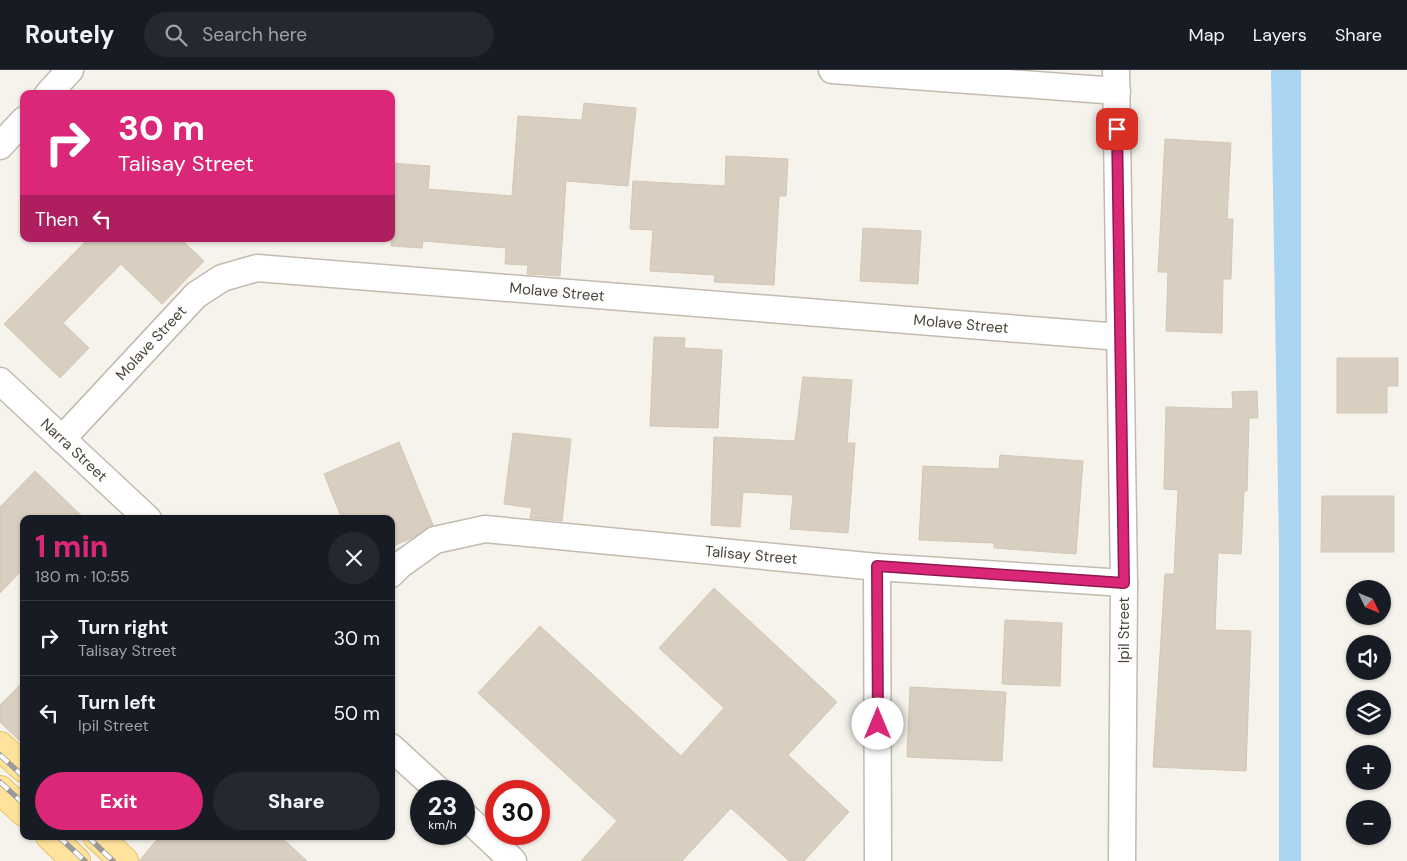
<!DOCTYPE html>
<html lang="en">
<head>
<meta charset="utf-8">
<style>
  body { margin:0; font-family:"DM Sans",sans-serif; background:#242831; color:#f1f3f6; height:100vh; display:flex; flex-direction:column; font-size:19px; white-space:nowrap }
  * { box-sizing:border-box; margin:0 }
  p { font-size:16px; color:#9ea1a6 }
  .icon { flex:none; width:28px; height:28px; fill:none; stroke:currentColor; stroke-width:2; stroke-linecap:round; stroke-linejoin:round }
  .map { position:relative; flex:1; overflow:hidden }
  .drawer { position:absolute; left:20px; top:445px; width:375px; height:325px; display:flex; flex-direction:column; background:#171b24; border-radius:10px; box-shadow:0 1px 4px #0004 }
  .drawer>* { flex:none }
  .guide { position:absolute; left:20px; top:20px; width:375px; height:152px; border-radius:10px; box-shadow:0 1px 4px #0004; background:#db2777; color:#fff; overflow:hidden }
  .needle { width:32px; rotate:133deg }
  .fabs { position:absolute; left:1346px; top:510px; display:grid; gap:10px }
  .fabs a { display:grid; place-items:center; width:45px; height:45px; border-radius:50%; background:#171b24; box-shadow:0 1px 4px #0004; font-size:25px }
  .speed { position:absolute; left:410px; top:710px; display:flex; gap:10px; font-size:25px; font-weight:700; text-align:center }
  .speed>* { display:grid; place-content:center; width:65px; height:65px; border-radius:50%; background:#171b24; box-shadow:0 1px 4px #0004; line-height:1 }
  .speed small { font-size:12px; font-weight:400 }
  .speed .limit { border:8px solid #d22; background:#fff; color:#111 }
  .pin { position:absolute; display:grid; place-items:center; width:42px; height:42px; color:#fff; margin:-21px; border-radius:10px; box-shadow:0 2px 8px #0006 }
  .me { position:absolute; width:55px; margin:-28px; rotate:0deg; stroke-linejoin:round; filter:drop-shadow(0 0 4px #0008) }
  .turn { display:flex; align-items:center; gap:18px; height:105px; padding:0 15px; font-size:22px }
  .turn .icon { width:65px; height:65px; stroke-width:2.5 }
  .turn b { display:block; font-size:35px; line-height:42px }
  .then { display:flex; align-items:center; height:48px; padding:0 15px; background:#0003; gap:10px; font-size:19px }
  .round { display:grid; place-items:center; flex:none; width:52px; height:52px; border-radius:26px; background:#242831 }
  .summary { display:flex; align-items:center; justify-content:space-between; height:85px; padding:0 15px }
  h1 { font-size:30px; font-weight:800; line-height:38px; color:#db2777 }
  .action { display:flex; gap:10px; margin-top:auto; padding:10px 15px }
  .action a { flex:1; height:58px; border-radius:30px; background:#db2777; color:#fff; font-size:20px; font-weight:800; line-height:58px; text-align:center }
  .action a+a { background:#242831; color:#f1f3f6 }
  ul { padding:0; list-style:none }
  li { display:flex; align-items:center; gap:15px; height:75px; padding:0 15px; border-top:1px solid #363941 }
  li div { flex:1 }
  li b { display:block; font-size:19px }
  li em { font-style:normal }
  header { display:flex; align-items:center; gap:30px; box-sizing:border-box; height:70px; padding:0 25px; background:#171b24; border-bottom:1px solid #363941 }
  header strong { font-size:24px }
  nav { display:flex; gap:28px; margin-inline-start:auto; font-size:18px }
  .search { width:350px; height:45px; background:#242831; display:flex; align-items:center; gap:12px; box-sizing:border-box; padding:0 18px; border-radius:28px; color:#9ea1a6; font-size:19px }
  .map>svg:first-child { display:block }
</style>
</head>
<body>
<header>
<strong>Routely</strong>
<div class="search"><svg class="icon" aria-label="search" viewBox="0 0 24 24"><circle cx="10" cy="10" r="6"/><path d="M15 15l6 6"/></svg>Search here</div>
<nav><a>Map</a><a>Layers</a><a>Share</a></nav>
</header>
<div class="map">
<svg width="1407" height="791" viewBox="0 0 1407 791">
  <rect width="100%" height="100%" fill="#f6f3ec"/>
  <path fill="#a9d4f2" d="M1271 0H1301V791H1279V479Z"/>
  <g fill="#d8cfc1" stroke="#d3c7b4">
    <path d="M584 33 636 38 628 116 566 111 560 206 527 204 528 195 505 194 506 178 423 171 422 178 391 176V93L430 96 428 119 512 126 518 46 582 50Z"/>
    <path d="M1165 69 1231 73 1227 149H1233L1231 209H1223L1222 263 1166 261 1168 202H1158Z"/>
    <path d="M726 86 788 89 786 126H779L774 215 714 212 715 205 650 201 653 160 630 159 633 111 725 116Z"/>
    <path d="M863 158 921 161 918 214 860 211Z"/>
    <path d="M88 169H181L204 191 162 234 121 194 63 253 89 278 60 308 4 254Z"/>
    <path d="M654 267 685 268 684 278 722 280 718 358 650 356Z"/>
    <path d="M1337 288H1398V316H1387V343H1337Z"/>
    <path d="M803 307 852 310 847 373H855L848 463 790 459 793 425 743 422 740 457 711 455 714 367 795 371Z"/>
    <path d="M1257 321 1258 348H1249L1247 421H1244L1241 484 1218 483 1215 560 1251 561 1246 701 1153 697 1165 504H1174L1178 420 1164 419 1166 337 1233 339 1232 322Z"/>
    <path d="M513 363 571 369 562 451 530 448 532 438 504 434Z"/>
    <path d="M399 372 433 455 412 468 391 477V449H342L324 404Z"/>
    <path d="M1000 385 1083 391 1076 484 994 478V473L919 470 923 396 999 399Z"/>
    <path d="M35 401 85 449H24V498L0 523V437Z"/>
    <path d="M1322 426H1394V482H1321Z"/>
    <path d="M714 518 837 632 788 685 849 742 804 791H789L731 738 682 791H581L617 751 478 623 540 556 681 686 724 638 659 578Z"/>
    <path d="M1005 550 1062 553 1060 616 1002 614Z"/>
    <path d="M24 611V675L0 652V635Z"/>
    <path d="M910 617 1006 622 1002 691 907 687Z"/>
    <path d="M160 766H280L307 791H139Z"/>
  </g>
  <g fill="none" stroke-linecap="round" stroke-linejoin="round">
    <defs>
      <g id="minor">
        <path d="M832 0 1117 21"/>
        <path d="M1116 0 1124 513 1122 791"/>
        <path d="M48 24 70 0"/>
        <path d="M0 76 24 50"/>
        <path d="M0 311 148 449"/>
        <path d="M62 369 196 225 222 208 257 198 1120 267"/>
        <path d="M877 497 878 791"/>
        <path d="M391 504 400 495 435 470 485 459 877 497 1124 513"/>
        <path d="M391 677 439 721"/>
        <path d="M464 745 513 791"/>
      </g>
      <g id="primary">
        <path d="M0 676 24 698"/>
        <path d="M0 720 24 742"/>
        <path d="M50 766 76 791"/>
        <path d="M97 766 124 791"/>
      </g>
    </defs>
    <use href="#minor" stroke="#c2bbae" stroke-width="29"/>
    <use href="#primary" stroke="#e6c16a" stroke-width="30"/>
    <use href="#minor" stroke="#fff" stroke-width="26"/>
    <use href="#primary" stroke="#ffe39c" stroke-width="28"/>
    <defs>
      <g id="rail">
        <path d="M0 685 24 707"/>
        <path d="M0 712 24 734"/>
        <path d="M58 766 85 791"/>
        <path d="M87 766 113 791"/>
      </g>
    </defs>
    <use href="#rail" stroke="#9a9a9a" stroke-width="5.5"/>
    <use href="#rail" stroke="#fff" stroke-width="4" stroke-dasharray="11" stroke-linecap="butt"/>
  </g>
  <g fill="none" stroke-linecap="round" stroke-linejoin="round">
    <defs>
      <path id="route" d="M878 654 877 496 1124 513 1117 59"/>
    </defs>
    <use href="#route" stroke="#8e194d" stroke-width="12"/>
    <use href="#route" stroke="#db2777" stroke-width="9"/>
  </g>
  <g text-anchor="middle" stroke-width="4.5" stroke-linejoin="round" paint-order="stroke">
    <g font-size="15" fill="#4b4439" stroke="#fff">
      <text transform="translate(557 222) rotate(5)" y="5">Molave Street</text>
      <text transform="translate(961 254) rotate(5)" y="5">Molave Street</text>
      <text transform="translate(151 273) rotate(-47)" y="5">Molave Street</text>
      <text transform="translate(74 380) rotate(43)" y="5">Narra Street</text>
      <text transform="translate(751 485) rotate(5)" y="5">Talisay Street</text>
      <text transform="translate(1124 560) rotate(-90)" y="5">Ipil Street</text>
    </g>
  </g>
</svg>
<div class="fabs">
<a><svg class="needle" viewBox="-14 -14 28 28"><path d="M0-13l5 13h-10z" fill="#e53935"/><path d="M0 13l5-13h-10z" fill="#9ea1a6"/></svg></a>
<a><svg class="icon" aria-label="sound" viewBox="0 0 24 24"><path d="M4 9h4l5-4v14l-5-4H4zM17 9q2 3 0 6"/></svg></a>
<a><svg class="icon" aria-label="layers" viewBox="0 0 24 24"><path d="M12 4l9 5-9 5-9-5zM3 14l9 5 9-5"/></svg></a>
<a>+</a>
<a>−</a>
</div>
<div class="speed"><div>23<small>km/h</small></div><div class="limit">30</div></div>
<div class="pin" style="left:1117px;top:59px;background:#d93025"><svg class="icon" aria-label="arrive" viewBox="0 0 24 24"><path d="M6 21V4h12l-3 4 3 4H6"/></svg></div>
<svg class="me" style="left:878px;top:654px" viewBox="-20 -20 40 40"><circle r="19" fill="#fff"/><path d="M0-13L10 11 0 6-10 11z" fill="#db2777"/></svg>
<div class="guide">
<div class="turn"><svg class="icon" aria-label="right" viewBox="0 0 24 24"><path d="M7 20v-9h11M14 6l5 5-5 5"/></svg><div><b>30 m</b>Talisay Street</div></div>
<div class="then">Then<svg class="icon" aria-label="left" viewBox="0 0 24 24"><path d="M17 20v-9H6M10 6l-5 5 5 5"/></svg></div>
</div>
<section class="drawer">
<div class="summary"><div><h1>1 min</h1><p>180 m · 10:55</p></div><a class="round"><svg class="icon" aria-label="close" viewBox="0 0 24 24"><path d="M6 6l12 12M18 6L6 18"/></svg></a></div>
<ul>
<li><svg class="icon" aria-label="right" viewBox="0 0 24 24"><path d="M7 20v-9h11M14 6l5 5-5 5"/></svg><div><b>Turn right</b><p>Talisay Street</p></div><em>30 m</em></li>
<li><svg class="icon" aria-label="left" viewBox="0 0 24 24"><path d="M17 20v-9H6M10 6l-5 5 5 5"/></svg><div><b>Turn left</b><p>Ipil Street</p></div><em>50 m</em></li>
</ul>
<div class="action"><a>Exit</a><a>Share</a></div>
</section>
</div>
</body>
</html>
